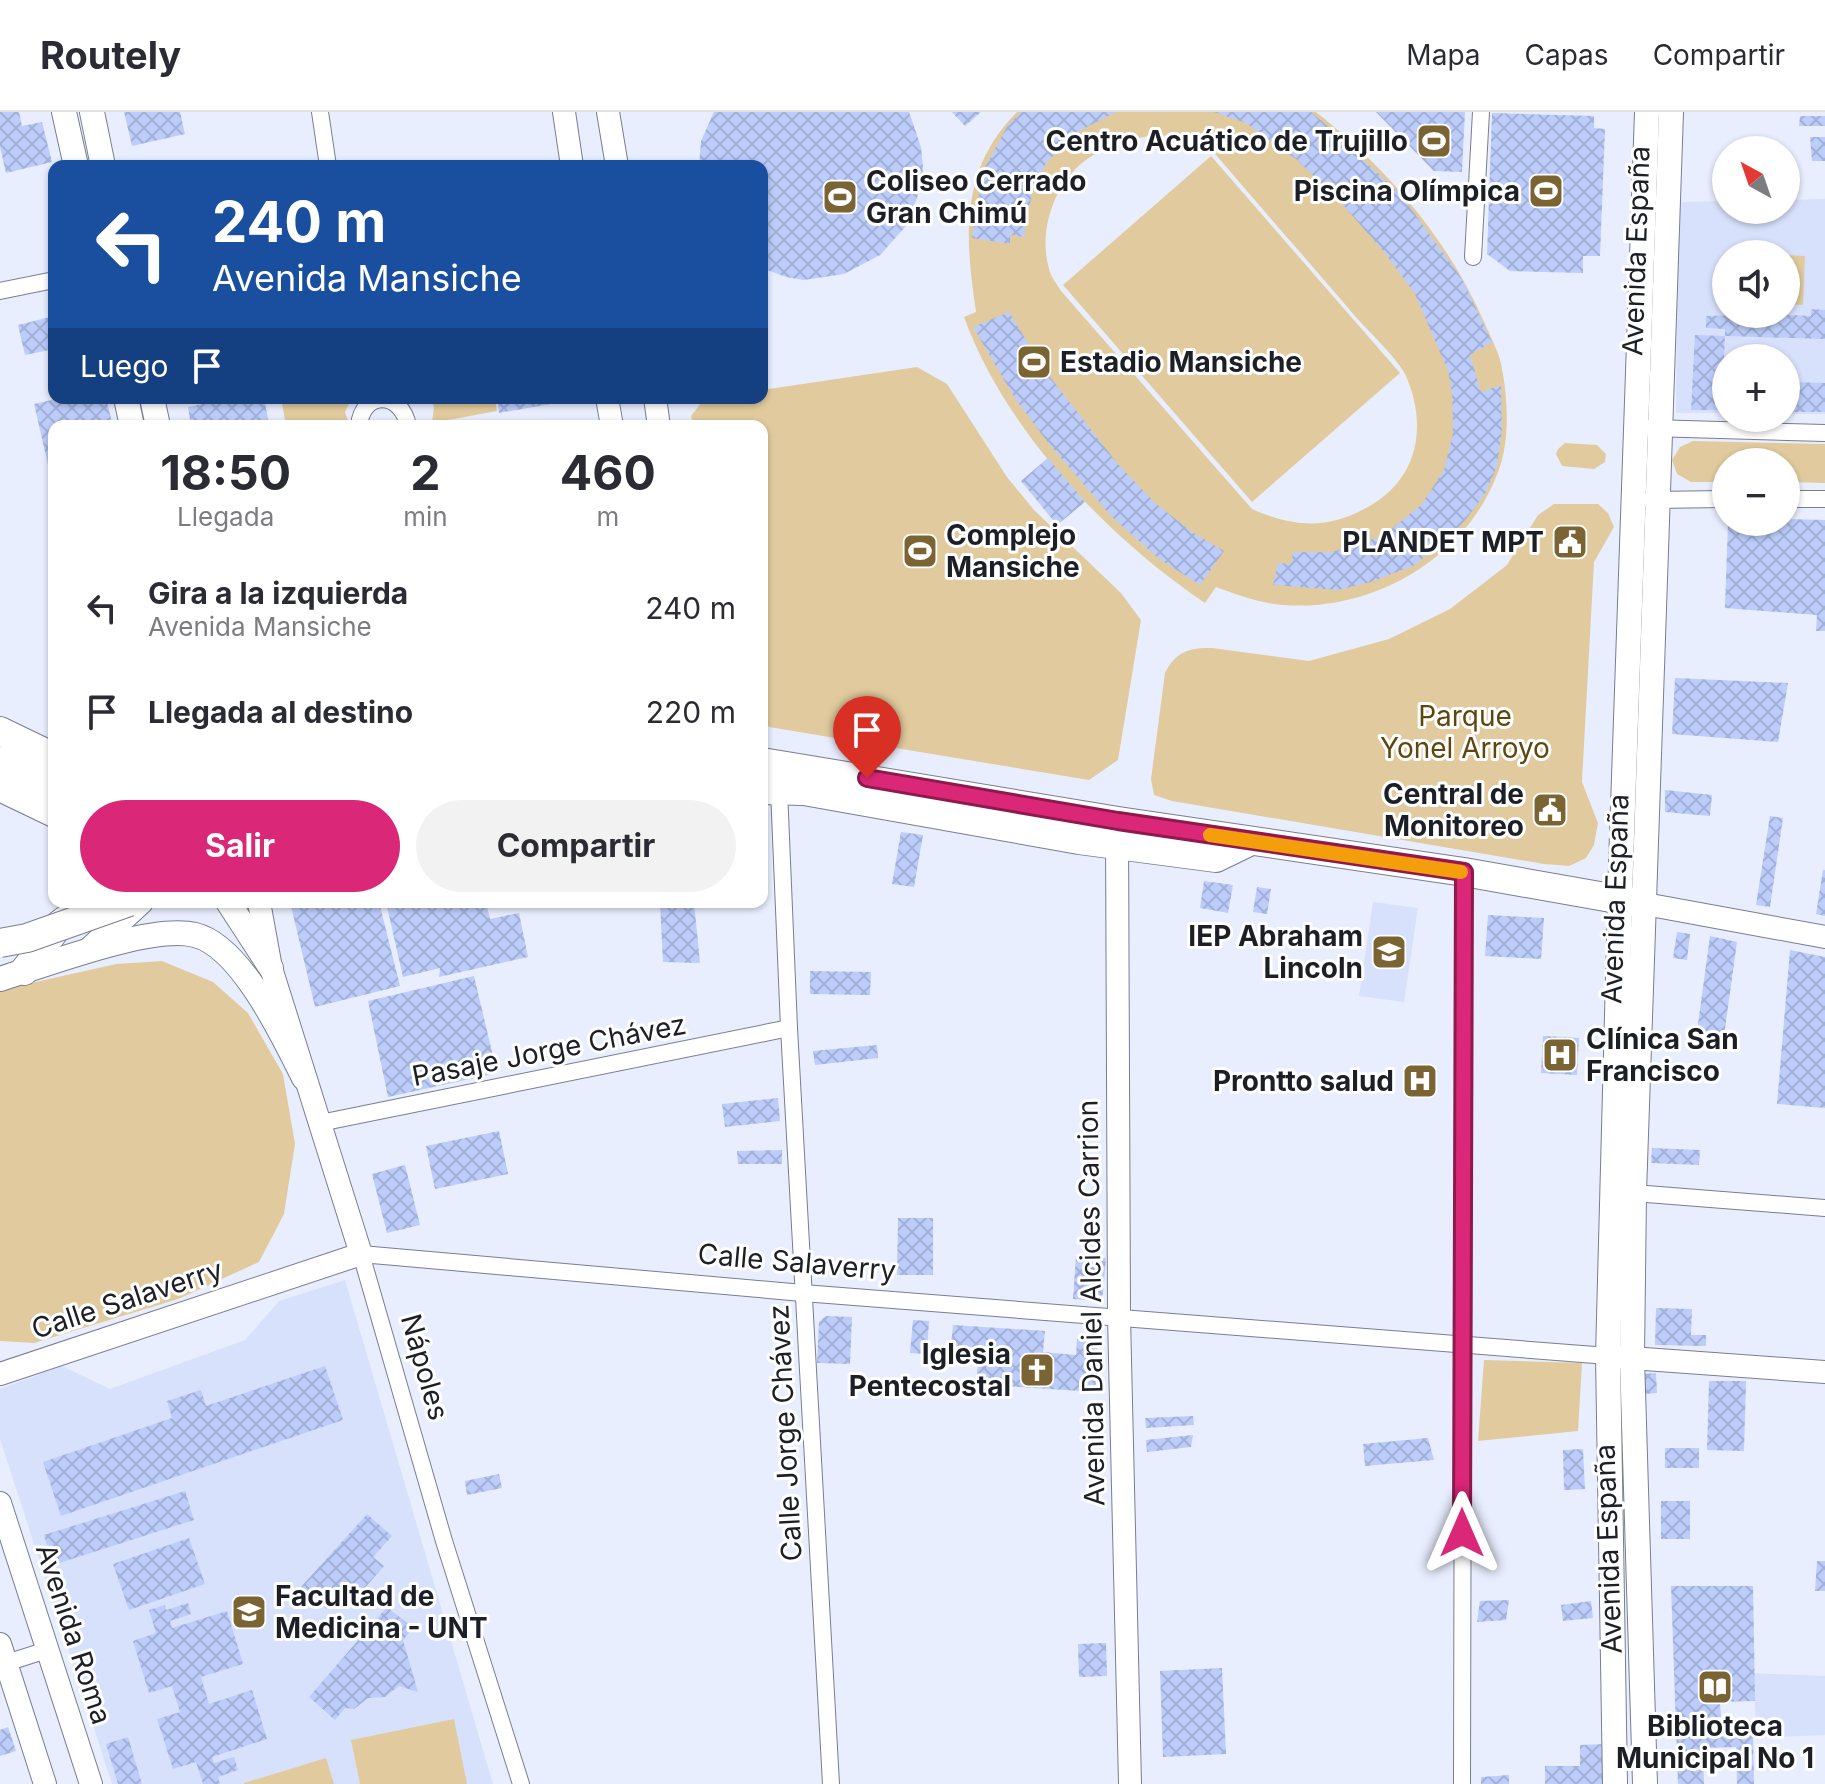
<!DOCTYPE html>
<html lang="es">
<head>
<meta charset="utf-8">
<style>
  body { margin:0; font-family:Inter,sans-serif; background:#f2f2f3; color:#2b2b33; height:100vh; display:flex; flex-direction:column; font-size:30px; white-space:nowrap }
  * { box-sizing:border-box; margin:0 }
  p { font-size:26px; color:#7c7c81 }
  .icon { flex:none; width:44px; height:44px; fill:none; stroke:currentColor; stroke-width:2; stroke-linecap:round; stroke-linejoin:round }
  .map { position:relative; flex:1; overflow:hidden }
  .sheet { position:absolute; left:48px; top:308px; width:720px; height:488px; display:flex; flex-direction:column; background:#fff; border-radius:16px; box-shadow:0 2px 6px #0004 }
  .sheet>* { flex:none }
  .guide { position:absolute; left:48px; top:48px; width:720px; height:244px; border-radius:16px; box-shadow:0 2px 6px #0004; background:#1a4fa0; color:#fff; overflow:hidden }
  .needle { width:52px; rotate:320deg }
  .buttons { position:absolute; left:1712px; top:24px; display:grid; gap:16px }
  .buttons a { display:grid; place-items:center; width:88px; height:88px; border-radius:50%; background:#fff; box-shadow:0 2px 6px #0004; font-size:40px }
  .pin { position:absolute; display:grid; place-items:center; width:68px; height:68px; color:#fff; margin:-82px -34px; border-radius:50% 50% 50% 0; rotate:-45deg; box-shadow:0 0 8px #0007 }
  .pin .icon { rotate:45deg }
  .me { position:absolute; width:88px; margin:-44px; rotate:0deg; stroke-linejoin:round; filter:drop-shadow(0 0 6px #0008) }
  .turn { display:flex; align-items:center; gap:28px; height:168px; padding:0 32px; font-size:36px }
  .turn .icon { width:104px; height:104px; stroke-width:2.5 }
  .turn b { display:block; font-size:56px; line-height:68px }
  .then { display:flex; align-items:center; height:76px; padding:0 32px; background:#0003; gap:16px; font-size:30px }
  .eta { display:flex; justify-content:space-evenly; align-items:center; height:136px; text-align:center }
  .eta b { font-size:48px; font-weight:700; line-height:56px }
  .action { display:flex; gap:16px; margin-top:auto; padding:16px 32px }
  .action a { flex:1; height:92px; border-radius:48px; background:#db2777; color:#fff; font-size:32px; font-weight:700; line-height:92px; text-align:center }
  .action a+a { background:#f2f2f3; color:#2b2b33 }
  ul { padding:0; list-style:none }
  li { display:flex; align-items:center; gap:24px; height:104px; padding:0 32px }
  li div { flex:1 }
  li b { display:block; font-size:30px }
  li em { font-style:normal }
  header { display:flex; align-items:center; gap:48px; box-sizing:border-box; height:112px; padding:0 40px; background:#fff; border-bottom:2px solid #e1e1e2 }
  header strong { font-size:38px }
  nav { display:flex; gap:44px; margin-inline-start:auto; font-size:28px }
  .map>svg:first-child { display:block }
</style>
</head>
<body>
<header>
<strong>Routely</strong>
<nav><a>Mapa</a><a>Capas</a><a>Compartir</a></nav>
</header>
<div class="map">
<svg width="1825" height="1672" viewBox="0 0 1825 1672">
  <defs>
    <pattern id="building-cross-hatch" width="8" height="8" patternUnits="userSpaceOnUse" patternTransform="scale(2)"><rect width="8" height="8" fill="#bdcdfb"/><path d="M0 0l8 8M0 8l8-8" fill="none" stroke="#a2b0d7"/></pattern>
  </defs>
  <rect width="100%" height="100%" fill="#e9eefe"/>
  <g fill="#d8e1fc" fill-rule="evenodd">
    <path d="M1825 87V302H1786V246H1726V301H1676L1678 90 1726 89V98H1786V88ZM1726 142H1786V202H1726Z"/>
    <path d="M1373 790 1418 796 1404 890 1359 884Z"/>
    <path d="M345 1168 493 1672H112L0 1327V1277L62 1254 110 1277 245 1228 279 1189Z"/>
    <path d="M1753 1561 1825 1564V1623L1757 1626Z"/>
  </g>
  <g fill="#e1cb9e" fill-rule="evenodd">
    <path d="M1017 0H1316C1388 57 1448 127 1485 212 1491 226 1500 242 1502 257 1508 288 1510 330 1498 360 1466 448 1367 504 1274 492 1254 489 1235 482 1216 475L1205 491C1107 425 1005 318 964 205L976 200C965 126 959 58 1017 0ZM1154 23 1184 25 1216 43C1262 97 1309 150 1355 204 1368 219 1399 248 1406 264 1427 312 1419 364 1373 392 1330 418 1296 416 1252 397L1061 179C1057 172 1051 165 1049 157 1037 116 1057 63 1095 42 1114 31 1133 27 1154 23Z"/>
    <path d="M1211 44 1400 261 1252 390 1063 173Z"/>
    <path d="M1786 143 1805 144 1803 193 1786 192Z"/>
    <path d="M917 255 947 272 1007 365 1034 398 1121 481 1141 508 1118 648 1089 668 769 615 762 606V314H693L691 304 704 287 762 286V278Z"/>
    <path d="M281 286H352L345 300 350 314H286Z"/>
    <path d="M430 286H495L497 299 432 311 434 295Z"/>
    <path d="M1693 329 1825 332V371L1786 370V350H1726V370H1691L1677 362 1672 348 1680 335Z"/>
    <path d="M1565 331 1597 333 1606 342 1605 350 1594 357 1562 354 1556 342 1558 337Z"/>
    <path d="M1554 392H1598L1608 401 1614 415 1594 450 1582 670 1598 711 1594 733 1586 746 1569 754 1544 752 1172 689 1154 683 1151 667 1165 561C1175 540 1190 535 1212 536L1309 549 1389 527 1450 497 1507 453 1538 403Z"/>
    <path d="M162 849 213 870 248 901 283 962 295 1032 284 1102 259 1150 178 1187 34 1231 0 1229V878L116 852Z"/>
    <path d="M1484 1248 1582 1251 1578 1319 1478 1329Z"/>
    <path d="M454 1607 467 1672H360L351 1628Z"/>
    <path d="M326 1646 334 1672H244V1671Z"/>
  </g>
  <g fill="url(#building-cross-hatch)">
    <path d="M0 0H19L22 14 42 10 52 50 6 61 0 35Z"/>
    <path d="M124 0H180L185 22 132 34Z"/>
    <path d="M714 0H909L921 35 923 55 921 75 907 113 880 143 844 162 804 168 786 165 762 156V54H699L701 29Z"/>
    <path d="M952 0H981L965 14Z"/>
    <path d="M1021 0H1116L1077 20 1046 51 1033 79 1025 111V125L1010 123V132L972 126 983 59 1008 13Z"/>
    <path d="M1214 0H1311L1325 12 1401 83 1462 167 1492 230 1470 243 1481 280 1501 273 1502 318 1497 354 1485 382 1463 411 1415 453 1371 470 1338 478 1273 473 1278 451 1291 452 1293 440H1332L1383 424 1422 392 1444 358 1453 321 1452 280 1448 259 1415 182 1384 140 1338 87 1296 47 1246 11Z"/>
    <path d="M1376 0H1465L1462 60 1434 59Z"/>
    <path d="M1492 1 1594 4V16L1605 17 1600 144H1583V161L1510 159 1487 142Z"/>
    <path d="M1800 4H1825V14H1799Z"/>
    <path d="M1810 25H1825V49H1812Z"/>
    <path d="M1811 197 1825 198V227L1725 224V217L1706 216V204L1775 202 1811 204Z"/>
    <path d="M1009 200 1043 256 1117 351 1155 391 1192 420 1224 439 1200 473 1158 446 1112 405 1049 332 1016 288 973 215Z"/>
    <path d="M54 204V237L25 243 18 213Z"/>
    <path d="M1695 223 1725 224 1723 270H1726V298H1691Z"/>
    <path d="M1786 270 1825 271V300H1786Z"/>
    <path d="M60 286H106L113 314H54L53 374 34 292Z"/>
    <path d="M231 286H264L269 312 191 314 188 295Z"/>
    <path d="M497 286H567V289L499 301Z"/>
    <path d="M1048 346 1085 390 1057 413 1021 369Z"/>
    <path d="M1786 407 1825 408V519H1816L1817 503 1725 496 1728 410H1786Z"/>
    <path d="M1675 566 1788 571 1778 630 1672 622Z"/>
    <path d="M1665 678 1712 683 1710 704 1665 700Z"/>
    <path d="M1559 688 1564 700 1541 709 1536 697Z"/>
    <path d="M1770 704 1783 706 1770 795 1756 793Z"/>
    <path d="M901 720 923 723 914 775 892 772Z"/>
    <path d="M1823 758H1825V804L1816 802Z"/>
    <path d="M1204 769 1233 773 1228 801 1200 796Z"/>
    <path d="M1257 775 1271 777 1267 802 1253 800Z"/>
    <path d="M308 790H379L400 874 315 895 291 794Z"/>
    <path d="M386 790H486L490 807 519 801 528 845 439 865 440 856 403 865Z"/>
    <path d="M660 790H694L700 851 663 850Z"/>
    <path d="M1488 803 1544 806 1541 847 1485 844Z"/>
    <path d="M1677 820 1690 822 1687 848 1673 846Z"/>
    <path d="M1710 824 1737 830 1723 931 1696 927Z"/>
    <path d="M1790 838 1825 845V996L1777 992Z"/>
    <path d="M810 859 871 860 870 883 810 882Z"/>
    <path d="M474 864 497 961 388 985 368 889Z"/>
    <path d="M1543 924 1579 926 1577 963 1541 961Z"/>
    <path d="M877 933 878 946 815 953 813 939Z"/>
    <path d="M778 986 780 1009 725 1015 722 992Z"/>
    <path d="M499 1019 508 1062 435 1077 426 1034Z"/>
    <path d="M1652 1036 1700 1038 1699 1053 1651 1051Z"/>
    <path d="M782 1038V1052H738L737 1039Z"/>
    <path d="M405 1053 420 1113 387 1121 372 1062Z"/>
    <path d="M898 1106H933V1163H897Z"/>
    <path d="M1076 1144 1106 1146 1103 1182 1097 1189 1073 1187Z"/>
    <path d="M1656 1196 1692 1197 1691 1223H1706V1234L1655 1233Z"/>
    <path d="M826 1204 852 1205 850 1252 817 1251 819 1210Z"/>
    <path d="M913 1208 929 1209 927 1242 910 1241Z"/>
    <path d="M953 1213 1045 1219 1043 1240 1076 1243 1077 1227 1093 1228 1097 1233 1098 1244 1095 1280 976 1272 979 1236 951 1233Z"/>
    <path d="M325 1254 343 1308 61 1404 43 1350 172 1306 167 1289 201 1278 206 1294Z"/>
    <path d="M1656 1261 1657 1281 1643 1282V1262Z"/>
    <path d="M1709 1269H1746L1744 1339 1707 1338Z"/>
    <path d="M1193 1304 1194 1313 1146 1316 1145 1306Z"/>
    <path d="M1193 1323 1191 1335 1147 1340 1146 1328Z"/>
    <path d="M1428 1326 1434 1348 1365 1354 1363 1332Z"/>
    <rect x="1665" y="1336" width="34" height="20"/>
    <path d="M1583 1337 1585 1377 1564 1378 1563 1338Z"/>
    <path d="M499 1362 502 1376 467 1383 465 1369Z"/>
    <path d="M185 1379 194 1408 53 1453 44 1423Z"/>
    <rect x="1661" y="1389" width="29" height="38"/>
    <path d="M367 1402 392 1424 373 1445 384 1454 356 1486 345 1477 326 1497 301 1475Z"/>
    <path d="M189 1426 205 1472 129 1498 113 1452Z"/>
    <path d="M1817 1449H1825V1479H1815Z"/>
    <path d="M1671 1474H1753L1755 1589 1720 1590 1721 1605 1705 1606 1706 1625 1753 1623 1754 1672H1737L1736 1635 1703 1636 1704 1672H1678Z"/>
    <path d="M1509 1488 1506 1508 1477 1510 1480 1489Z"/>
    <path d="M1591 1489 1593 1506 1563 1509 1561 1493Z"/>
    <path d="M188 1491 191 1502 170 1509 172 1516 227 1499 243 1552 201 1565 209 1592 252 1578 267 1627 212 1645 214 1651 234 1645 238 1658 218 1665 220 1672H203L196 1650 173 1657 157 1607 180 1600 172 1574 149 1581 133 1529 156 1521 149 1498 165 1493 166 1498Z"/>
    <path d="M387 1495 413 1516 403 1528 418 1580 399 1574 385 1585 368 1586 354 1597 345 1596 335 1608 309 1585Z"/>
    <path d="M1106 1531 1107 1564 1079 1565 1078 1532Z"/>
    <path d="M1222 1556 1226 1642 1163 1645 1160 1559Z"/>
    <path d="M8 1615 16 1639 0 1644V1618Z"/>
    <path d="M128 1625 142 1672H118L106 1632Z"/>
    <path d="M1605 1632V1672H1545V1654H1580V1633Z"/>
    <path d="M1509 1663V1672H1481V1665Z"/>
  </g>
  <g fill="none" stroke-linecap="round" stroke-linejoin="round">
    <defs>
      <g id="street">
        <path d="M320 0 328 54"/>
        <path d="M1473 145 1481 0"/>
        <path d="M0 179 54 168"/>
        <path d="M359 314C362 278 402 279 408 314"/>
        <path d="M1651 316 1825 321"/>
        <path d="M1786 387H1825"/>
        <path d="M1651 388 1726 387"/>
        <path d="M779 678 789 916 831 1672"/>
        <path d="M320 1011 789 916"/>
        <path d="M1634 1081 1825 1096"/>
        <path d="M0 1553 47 1538"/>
        <path d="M521 1672 444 1429 361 1142 803 1181 1608 1244"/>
        <path d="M1462 1672 1464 760"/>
      </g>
      <g id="secondary">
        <path d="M564 0 572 54"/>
        <path d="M608 0 617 54"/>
        <path d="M607 286 612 314"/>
        <path d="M655 286 659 314"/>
        <path d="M1117 717 1119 1205 1130 1672"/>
        <path d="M1645 792 1825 825"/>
        <path d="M1617 1245 1825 1260"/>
        <path d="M0 1262 361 1142 271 856 259 790"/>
        <path d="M0 1391 91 1672"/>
        <path d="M0 1532 45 1672"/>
      </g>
      <g id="primary">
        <path d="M64 0 76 54"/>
        <path d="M92 0 103 54"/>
        <path d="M126 286 132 314"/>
        <path d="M152 286 158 314"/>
        <path d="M228 790 271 856"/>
        <path d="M90 837 141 790"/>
        <path d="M0 867C45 853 152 812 195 823 241 834 284 926 304 966"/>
        <path d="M1615 1672 1608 1244 1621 752 1647 0"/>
        <path d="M1645 1672 1632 1246 1634 1081 1671 0"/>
      </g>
      <g id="highway">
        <path d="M0 619 54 645"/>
        <path d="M0 649 54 675"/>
        <path d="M762 650 1118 709 1464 760 1645 792"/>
        <path d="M0 675 54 701"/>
        <path d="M762 678 804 679 1079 728 1216 746 1251 729"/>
        <path d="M24 859 60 812 75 801 80 790"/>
      </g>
    </defs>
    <use href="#street" stroke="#787e90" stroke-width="18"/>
    <use href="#secondary" stroke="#787e90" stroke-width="24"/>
    <use href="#primary" stroke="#787e90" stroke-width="26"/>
    <use href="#highway" stroke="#787e90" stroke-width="30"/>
    <use href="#street" stroke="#fff" stroke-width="16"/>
    <use href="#secondary" stroke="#fff" stroke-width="22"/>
    <use href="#primary" stroke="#fff" stroke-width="24"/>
    <use href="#highway" stroke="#fff" stroke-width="28"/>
    <defs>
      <path id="highway-bridge" d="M0 831 27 826 129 790"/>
    </defs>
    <use href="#highway-bridge" stroke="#787e90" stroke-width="30" stroke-linecap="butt"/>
    <use href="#highway-bridge" stroke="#fff" stroke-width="28"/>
  </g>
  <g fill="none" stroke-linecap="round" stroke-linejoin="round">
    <defs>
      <path id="route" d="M867 666 1118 709 1464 760 1462 1421"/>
    </defs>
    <use href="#route" stroke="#8e194d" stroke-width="20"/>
    <use href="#route" stroke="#db2777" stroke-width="14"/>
    <path stroke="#f59e0b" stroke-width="14" d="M1210 723 1461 760"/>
  </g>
  <defs>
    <symbol id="stadium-square" viewBox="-11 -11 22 22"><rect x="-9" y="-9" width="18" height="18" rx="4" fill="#7b6434" stroke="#fff"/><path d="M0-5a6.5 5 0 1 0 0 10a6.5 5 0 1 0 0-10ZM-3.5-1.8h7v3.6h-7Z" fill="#fff"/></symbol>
    <symbol id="civic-square" viewBox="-11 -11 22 22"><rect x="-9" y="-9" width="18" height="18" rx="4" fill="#7b6434" stroke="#fff"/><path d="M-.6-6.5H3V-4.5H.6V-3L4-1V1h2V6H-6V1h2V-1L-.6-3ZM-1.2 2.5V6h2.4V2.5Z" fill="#fff"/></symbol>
    <symbol id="school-square" viewBox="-11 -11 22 22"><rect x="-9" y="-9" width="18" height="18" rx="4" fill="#7b6434" stroke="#fff"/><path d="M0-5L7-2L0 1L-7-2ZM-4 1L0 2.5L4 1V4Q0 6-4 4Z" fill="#fff"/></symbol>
    <symbol id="hospital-square" viewBox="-11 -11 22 22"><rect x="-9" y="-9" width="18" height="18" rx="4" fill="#7b6434" stroke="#fff"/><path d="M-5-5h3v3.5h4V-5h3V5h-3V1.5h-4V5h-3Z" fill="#fff"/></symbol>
    <symbol id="church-square" viewBox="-11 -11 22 22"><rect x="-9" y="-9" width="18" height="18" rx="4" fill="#7b6434" stroke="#fff"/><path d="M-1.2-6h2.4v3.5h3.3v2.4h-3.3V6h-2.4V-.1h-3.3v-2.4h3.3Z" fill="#fff"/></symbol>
    <symbol id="university-square" viewBox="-11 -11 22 22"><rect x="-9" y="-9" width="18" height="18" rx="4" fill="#7b6434" stroke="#fff"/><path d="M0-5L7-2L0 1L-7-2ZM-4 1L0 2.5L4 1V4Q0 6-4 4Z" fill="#fff"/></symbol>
    <symbol id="library-square" viewBox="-11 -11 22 22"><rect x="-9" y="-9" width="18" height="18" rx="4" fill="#7b6434" stroke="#fff"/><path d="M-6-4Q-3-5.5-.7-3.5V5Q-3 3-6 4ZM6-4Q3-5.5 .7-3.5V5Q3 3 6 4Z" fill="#fff"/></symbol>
  </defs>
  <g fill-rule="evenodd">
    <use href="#stadium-square" x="1414" y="9" width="40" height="40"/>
    <use href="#stadium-square" x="1526" y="59" width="40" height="40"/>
    <use href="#stadium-square" x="820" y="65" width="40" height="40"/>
    <use href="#stadium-square" x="1014" y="230" width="40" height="40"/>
    <use href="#civic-square" x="1550" y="410" width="40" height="40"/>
    <use href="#stadium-square" x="900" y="419" width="40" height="40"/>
    <use href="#civic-square" x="1530" y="678" width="40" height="40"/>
    <use href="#school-square" x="1369" y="820" width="40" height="40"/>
    <use href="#hospital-square" x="1540" y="923" width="40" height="40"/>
    <use href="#hospital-square" x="1400" y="949" width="40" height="40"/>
    <use href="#church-square" x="1017" y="1238" width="40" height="40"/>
    <use href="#university-square" x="229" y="1480" width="40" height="40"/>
    <use href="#library-square" x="1695" y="1555" width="40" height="40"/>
  </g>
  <g text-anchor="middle" stroke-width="6" stroke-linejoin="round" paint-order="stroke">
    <g font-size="28" font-weight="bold" fill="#1c1f26" stroke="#fff" text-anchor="end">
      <text x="1408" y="39">Centro Acuático de Trujillo</text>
      <text x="866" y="79" text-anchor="start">Coliseo Cerrado<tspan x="866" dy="32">Gran Chimú</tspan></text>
      <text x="1520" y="89">Piscina Olímpica</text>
      <text x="1060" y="260" text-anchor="start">Estadio Mansiche</text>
      <text x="946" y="433" text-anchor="start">Complejo<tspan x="946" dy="32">Mansiche</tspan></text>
      <text x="1544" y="440">PLANDET MPT</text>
      <text x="1524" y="692">Central de<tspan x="1524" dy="32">Monitoreo</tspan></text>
      <text x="1363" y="834">IEP Abraham<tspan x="1363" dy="32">Lincoln</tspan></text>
      <text x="1586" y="937" text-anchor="start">Clínica San<tspan x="1586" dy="32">Francisco</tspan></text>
      <text x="1394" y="979">Prontto salud</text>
      <text x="1011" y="1252">Iglesia<tspan x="1011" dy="32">Pentecostal</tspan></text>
      <text x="275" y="1494" text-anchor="start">Facultad de<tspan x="275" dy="32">Medicina - UNT</tspan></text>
      <text x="1715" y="1624" text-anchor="middle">Biblioteca<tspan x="1715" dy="32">Municipal No 1</tspan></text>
    </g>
    <g font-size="28" fill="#1c1f26" stroke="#fff">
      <text transform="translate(1636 139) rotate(-88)" y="10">Avenida España</text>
      <text transform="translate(1615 787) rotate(-88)" y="10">Avenida España</text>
      <text transform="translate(549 938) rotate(-11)" y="10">Pasaje Jorge Chávez</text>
      <text transform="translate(797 1150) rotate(5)" y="10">Calle Salaverry</text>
      <text transform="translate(127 1187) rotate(-18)" y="10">Calle Salaverry</text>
      <text transform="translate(1091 1191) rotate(-91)" y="10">Avenida Daniel Alcides Carrion</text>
      <text transform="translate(425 1255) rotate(74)" y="10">Nápoles</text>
      <text transform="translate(785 1321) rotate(-93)" y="10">Calle Jorge Chávez</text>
      <text transform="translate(1608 1437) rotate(-92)" y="10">Avenida España</text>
      <text transform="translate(74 1522) rotate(72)" y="10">Avenida Roma</text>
    </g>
    <g font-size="28" fill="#5e470e" stroke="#fff">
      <text x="1465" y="614">Parque<tspan x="1465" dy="32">Yonel Arroyo</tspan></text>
    </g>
  </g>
</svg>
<div class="buttons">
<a><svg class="needle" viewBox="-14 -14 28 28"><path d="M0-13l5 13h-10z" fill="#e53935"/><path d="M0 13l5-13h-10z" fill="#7c7c81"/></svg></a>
<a><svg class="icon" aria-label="sound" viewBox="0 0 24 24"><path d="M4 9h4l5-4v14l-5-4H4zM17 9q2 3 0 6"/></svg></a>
<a>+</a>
<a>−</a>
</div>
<div class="pin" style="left:867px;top:666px;background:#d93025"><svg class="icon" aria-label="arrive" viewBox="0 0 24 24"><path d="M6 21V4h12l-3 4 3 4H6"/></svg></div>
<svg class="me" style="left:1462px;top:1421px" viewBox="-20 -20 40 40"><path d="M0-17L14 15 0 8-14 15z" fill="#db2777" stroke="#fff" stroke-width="4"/></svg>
<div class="guide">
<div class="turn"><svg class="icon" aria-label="left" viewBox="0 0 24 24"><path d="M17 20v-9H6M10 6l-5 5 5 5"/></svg><div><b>240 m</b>Avenida Mansiche</div></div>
<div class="then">Luego<svg class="icon" aria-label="arrive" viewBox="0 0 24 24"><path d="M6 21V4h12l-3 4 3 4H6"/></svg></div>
</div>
<section class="sheet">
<div class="eta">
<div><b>18:50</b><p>Llegada</p></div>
<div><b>2</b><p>min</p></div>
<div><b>460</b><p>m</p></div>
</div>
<ul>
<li><svg class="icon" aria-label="left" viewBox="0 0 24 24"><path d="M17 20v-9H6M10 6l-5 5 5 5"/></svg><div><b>Gira a la izquierda</b><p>Avenida Mansiche</p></div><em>240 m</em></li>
<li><svg class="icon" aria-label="arrive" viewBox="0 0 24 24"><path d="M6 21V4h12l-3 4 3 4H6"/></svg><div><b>Llegada al destino</b></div><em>220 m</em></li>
</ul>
<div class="action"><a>Salir</a><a>Compartir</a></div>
</section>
</div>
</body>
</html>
